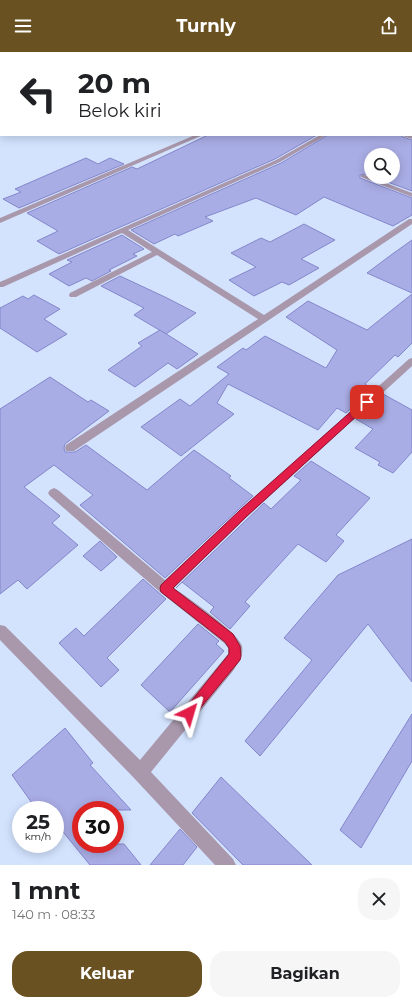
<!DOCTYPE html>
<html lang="id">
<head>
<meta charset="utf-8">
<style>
  body { margin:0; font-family:Montserrat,sans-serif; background:#f6f6f6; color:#202124; height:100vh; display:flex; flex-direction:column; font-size:15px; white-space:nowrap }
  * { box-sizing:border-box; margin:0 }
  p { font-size:13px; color:#757577 }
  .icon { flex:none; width:22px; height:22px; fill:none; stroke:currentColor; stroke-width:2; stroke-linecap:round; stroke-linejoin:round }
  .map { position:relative; height:813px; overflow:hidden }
  .details { display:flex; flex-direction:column; background:#fff; flex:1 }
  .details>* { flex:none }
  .top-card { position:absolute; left:0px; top:0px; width:412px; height:84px; box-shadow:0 2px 10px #0003; background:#fff; color:#202124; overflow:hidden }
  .fabs { position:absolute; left:364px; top:96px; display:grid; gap:8px }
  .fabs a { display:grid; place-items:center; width:36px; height:36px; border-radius:50%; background:#fff; box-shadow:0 2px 10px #0003; font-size:20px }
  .speed { position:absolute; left:12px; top:749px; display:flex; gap:8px; font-size:20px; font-weight:700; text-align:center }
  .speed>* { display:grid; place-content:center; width:52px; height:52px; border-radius:50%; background:#fff; box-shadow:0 2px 10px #0003; line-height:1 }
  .speed small { font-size:10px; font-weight:400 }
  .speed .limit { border:6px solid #d22; background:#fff; color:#111 }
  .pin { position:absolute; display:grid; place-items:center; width:34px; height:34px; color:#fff; margin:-17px; border-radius:8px; box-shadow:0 2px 6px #0006 }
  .me { position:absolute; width:44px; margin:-22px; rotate:40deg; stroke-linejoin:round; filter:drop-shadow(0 0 3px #0008) }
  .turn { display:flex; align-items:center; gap:14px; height:84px; padding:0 12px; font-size:18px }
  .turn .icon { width:52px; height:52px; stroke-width:2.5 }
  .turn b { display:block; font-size:28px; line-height:34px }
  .round { display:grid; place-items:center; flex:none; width:42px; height:42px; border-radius:16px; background:#f6f6f6 }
  .overview { display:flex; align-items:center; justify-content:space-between; height:68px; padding:0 12px }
  h1 { font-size:24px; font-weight:700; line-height:30px }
  .primary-button { display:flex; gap:8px; margin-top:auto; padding:8px 12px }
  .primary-button a { flex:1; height:46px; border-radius:16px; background:#6a5122; color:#fff; font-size:16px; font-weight:700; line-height:46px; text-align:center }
  .primary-button a+a { background:#f6f6f6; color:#202124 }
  header { display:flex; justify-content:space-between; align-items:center; height:52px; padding:0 12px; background:#6a5122; color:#fff; font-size:18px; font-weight:700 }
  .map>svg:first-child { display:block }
</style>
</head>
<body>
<header><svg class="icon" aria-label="menu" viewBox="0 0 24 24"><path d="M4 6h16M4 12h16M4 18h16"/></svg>Turnly<svg class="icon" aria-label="share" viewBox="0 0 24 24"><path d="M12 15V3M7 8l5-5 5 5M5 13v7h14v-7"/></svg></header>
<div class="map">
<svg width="412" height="813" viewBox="0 0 412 813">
  <rect width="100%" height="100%" fill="#d3e3fe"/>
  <g fill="#a9ade5" stroke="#8486cb">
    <path d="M208 83H317L275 107 59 202 37 189 58 179 27 161 132 115 137 117Z"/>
    <path d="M328 83H400L403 85 412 88V139L374 125H393V103H371V124L365 122 360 123V126L412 146V163L393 174 324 145 296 163 256 146 205 165 213 169 178 184 175 182 154 192 131 178 281 111Z"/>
    <path d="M86 106 98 112 110 106 124 112 19 156 3 147 21 140 15 137Z"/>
    <path d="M304 172 335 188 301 207 319 216 289 233 282 230 254 244 229 228 256 215 231 201 261 186 270 190Z"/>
    <path d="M122 183 144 197 133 202 137 204 109 218 111 219 92 229 86 226 69 234 49 222 72 210 67 208Z"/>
    <path d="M412 188V241L367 221 391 203Z"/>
    <path d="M120 224 167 246 196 261 166 282 134 263 144 256 101 234Z"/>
    <path d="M412 242V291L398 305 395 303 365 332 373 337 346 361 337 356 318 378 228 332 217 351 234 362 181 404 141 375 180 347 190 354 229 322 217 315 243 296 246 298 265 284 326 316 337 298 286 265 308 249 367 278Z"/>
    <path d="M34 243 60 257 44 267 67 282 37 300 0 276V256L23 244 28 247Z"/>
    <path d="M160 278 198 302 177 317 168 311 135 335 108 318 142 294 138 291Z"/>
    <path d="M50 325 88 350 91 348 109 359 65 392 64 396 65 400H75L86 393 147 438 194 398 231 424 229 426 253 444 165 526 80 453 93 443 54 413 24 435 60 464 52 471 78 493 27 537 18 528 0 542V357Z"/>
    <path d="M383 342 412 358V400L393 421 378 413 380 410 355 396 373 377 356 367Z"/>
    <path d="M311 409 370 446 336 483 344 489 326 510 298 492 245 550 250 554 230 577 210 560 214 555 182 530 176 536 264 451 271 457 301 428 294 424Z"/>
    <path d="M412 487V630L368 572 260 704 245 689 312 608 284 586 338 523Z"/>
    <path d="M100 489 117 505 101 519 83 504Z"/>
    <path d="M143 527 166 547 107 606 119 618 101 635 59 591 76 576 84 584Z"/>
    <path d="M198 572 219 589 216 592 224 599 170 660 141 633Z"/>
    <path d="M412 662V709L361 796 340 778Z"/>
    <path d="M65 676 93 711 90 713 131 758H81V792H124L141 813H90L55 770V758H37L12 723Z"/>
    <path d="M221 725 312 813H243L192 761Z"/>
    <path d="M180 777 197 795 183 813H150Z"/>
  </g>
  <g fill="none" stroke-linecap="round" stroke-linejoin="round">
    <g fill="#a997ac" fill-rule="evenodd">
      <path d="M412 46V50L411 51V47Z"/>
      <path d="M195 83H203L0 171V166Z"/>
      <path d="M320 83H327L280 110 128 178 264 263 409 167H412V172L74 399H66L65 396 66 393 258 267 157 203 76 245H70L69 243 70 241 152 200 122 181 3 235H0V230L276 108Z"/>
      <path d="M361 123H365L412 141V145L361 125Z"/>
      <path d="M412 306V314L248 464 174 536C188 546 238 580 242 594 244 604 238 611 233 619L151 720 233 807 236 813H215L134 726 0 588V573L5 574 140 708 228 602V596L224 591 160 540 50 444 48 441 50 438 54 436 58 438 165 528 240 458 409 307Z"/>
    </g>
    <g fill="#a997ac" fill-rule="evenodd">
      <rect x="134" y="0" width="7" height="1"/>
      <path d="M402 83H412V87L403 84Z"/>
    </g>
  </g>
  <path fill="#e11d48" stroke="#92132f" d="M367 347 371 350 370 352 247 464 173 536 233 582 240 594 241 604 240 608 193 665 189 667 185 665 183 661 185 657 229 602V596L225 590 161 540 160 536 161 533 240 458 364 348Z"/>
</svg>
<div class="fabs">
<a><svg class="icon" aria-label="search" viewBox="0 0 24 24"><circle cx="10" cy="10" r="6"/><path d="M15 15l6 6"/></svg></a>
</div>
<div class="speed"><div>25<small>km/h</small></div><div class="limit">30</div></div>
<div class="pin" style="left:367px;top:350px;background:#d93025"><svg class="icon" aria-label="arrive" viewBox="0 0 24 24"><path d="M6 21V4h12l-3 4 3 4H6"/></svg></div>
<svg class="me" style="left:189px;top:661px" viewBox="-20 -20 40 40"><path d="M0-17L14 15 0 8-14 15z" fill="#e11d48" stroke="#fff" stroke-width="4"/></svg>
<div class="top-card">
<div class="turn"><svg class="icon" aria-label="left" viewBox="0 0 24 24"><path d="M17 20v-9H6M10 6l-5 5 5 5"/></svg><div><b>20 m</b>Belok kiri</div></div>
</div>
</div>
<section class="details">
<div class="overview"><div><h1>1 mnt</h1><p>140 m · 08:33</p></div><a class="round"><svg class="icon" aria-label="close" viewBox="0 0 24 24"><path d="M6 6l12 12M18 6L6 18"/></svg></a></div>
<div class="primary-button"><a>Keluar</a><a>Bagikan</a></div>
</section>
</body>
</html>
